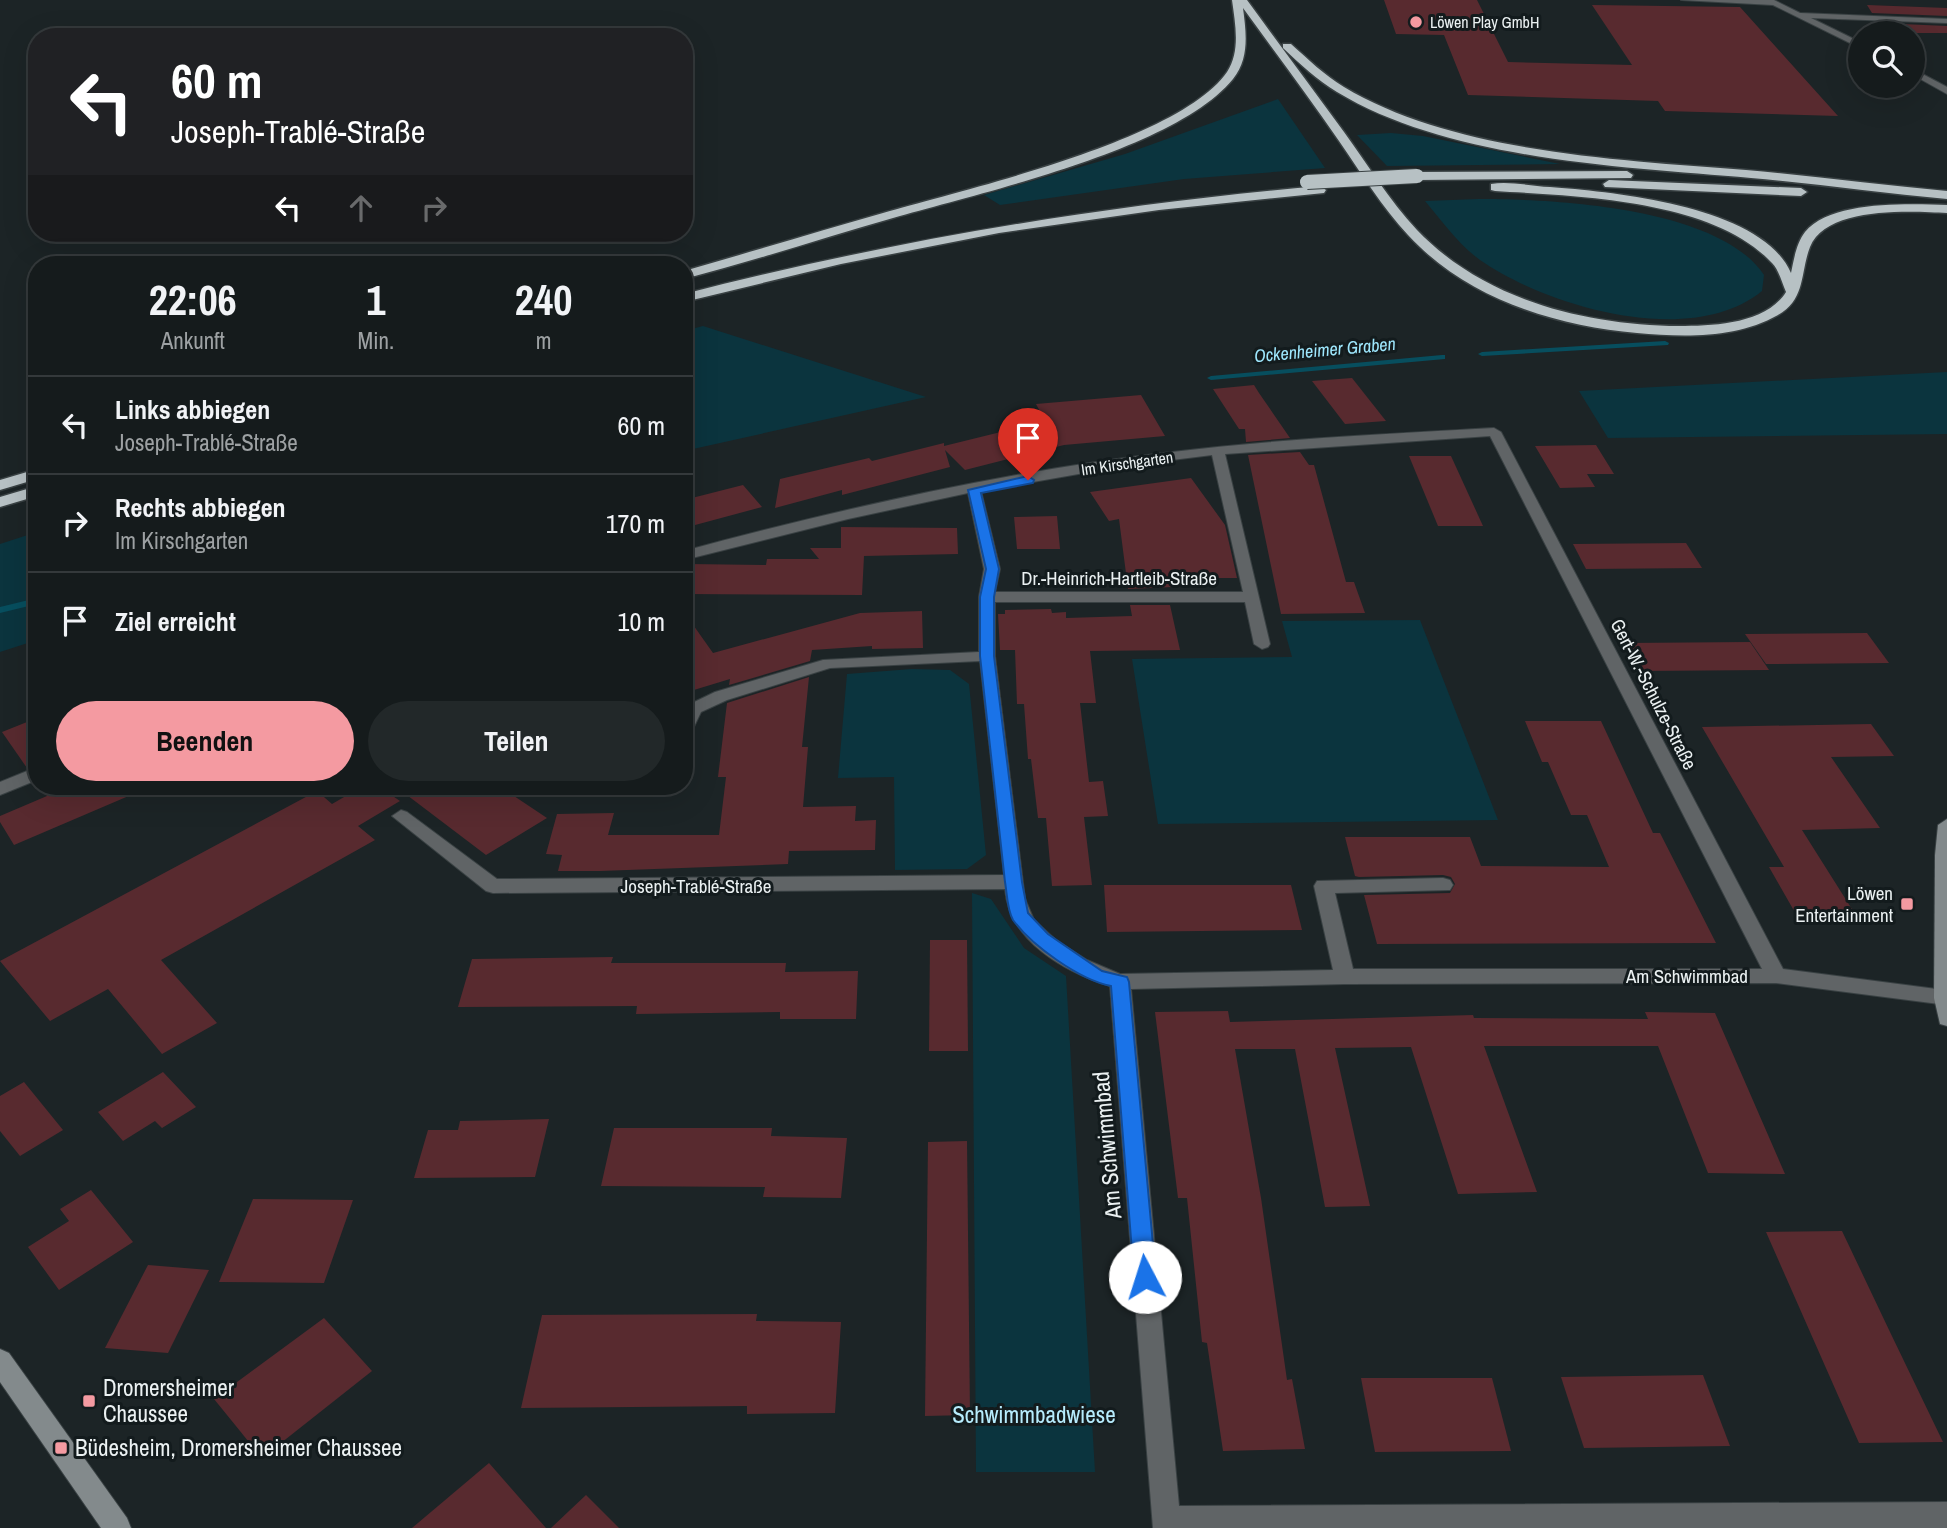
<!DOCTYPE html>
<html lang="de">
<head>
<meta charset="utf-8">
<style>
  body { margin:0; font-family:"Archivo Narrow",sans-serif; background:#222829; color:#f1f3f6; height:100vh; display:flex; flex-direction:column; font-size:26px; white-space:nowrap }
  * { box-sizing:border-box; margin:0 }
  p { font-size:23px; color:#9da1a3 }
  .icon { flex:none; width:38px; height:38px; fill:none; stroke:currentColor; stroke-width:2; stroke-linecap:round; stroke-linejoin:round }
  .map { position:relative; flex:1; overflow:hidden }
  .panel { position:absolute; left:28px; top:256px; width:665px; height:539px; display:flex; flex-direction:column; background:#151b1c; border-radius:28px; box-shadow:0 7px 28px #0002,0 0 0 2px #34393b }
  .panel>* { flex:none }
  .banner { position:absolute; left:28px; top:28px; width:665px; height:214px; border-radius:28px; box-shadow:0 7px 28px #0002,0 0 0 2px #34393b; background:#202124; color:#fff; overflow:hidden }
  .tools { position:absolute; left:1848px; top:21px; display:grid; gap:14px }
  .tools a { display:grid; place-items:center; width:77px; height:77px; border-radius:50%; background:#151b1c; box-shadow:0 7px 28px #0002,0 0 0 2px #34393b; font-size:35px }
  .pin { position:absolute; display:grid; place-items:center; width:60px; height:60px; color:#fff; margin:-72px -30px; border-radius:50% 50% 50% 0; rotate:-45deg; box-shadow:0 0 7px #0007 }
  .pin .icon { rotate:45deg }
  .me { position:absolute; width:77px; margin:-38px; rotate:355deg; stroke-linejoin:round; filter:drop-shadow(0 0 5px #0008) }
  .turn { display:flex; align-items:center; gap:24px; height:147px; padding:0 28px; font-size:32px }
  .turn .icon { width:91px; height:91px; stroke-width:2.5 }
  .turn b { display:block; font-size:49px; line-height:60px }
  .lanes { display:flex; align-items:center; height:66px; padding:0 28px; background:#0003; justify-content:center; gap:35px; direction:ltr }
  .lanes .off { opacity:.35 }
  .eta { display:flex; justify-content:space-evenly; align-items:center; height:119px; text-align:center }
  .eta b { font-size:42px; font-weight:700; line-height:49px }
  .primary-button { display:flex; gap:14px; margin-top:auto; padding:14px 28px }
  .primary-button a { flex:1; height:80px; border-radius:42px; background:#f49aa1; color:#111; font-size:28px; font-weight:700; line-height:80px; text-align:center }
  .primary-button a+a { background:#222829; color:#f1f3f6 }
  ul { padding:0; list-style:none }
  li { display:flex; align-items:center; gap:21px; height:98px; padding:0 28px; border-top:2px solid #34393b }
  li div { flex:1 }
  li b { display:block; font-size:26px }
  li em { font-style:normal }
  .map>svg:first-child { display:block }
</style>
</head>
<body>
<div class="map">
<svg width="1947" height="1528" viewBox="0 0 1947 1528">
  <rect width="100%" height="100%" fill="#1c2426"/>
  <g fill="#0b343e">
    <path d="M1278 99 1325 168 1184 179 1000 205 984 195 1125 154Z"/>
    <path d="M1391 133 1423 136 1560 164 1387 166 1357 135Z"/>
    <path d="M1479 199C1555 199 1719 207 1764 275L1762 291C1691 349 1548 307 1480 260 1459 245 1441 220 1425 201Z"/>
    <path d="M703 326 926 397 684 451V331Z"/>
    <path d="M1947 372V434L1608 438 1579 391Z"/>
    <path d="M37 532V640L0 652V544Z"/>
    <path d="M1420 620 1498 820 1158 824 1132 659 1292 657 1282 621Z"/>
    <path d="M912 669 950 670 969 684 986 855 967 869 895 870 894 777 838 778 847 674Z"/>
    <path d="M972 893 991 899 1024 948 1066 976 1095 1472H976Z"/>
  </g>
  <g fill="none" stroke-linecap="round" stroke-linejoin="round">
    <g fill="#074e5e" fill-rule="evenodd">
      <path d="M1665 341 1669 343 1668 345 1482 356 1478 354 1482 352Z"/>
      <path d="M1442 355H1445V359L1211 380 1207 378 1211 376Z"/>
      <path d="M37 598V604L0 613V607Z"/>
    </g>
  </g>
  <g fill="#582a2f">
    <path d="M1384 0H1477L1508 62 1632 65 1592 5 1740 7 1838 116 1665 111 1658 101 1468 95 1444 35 1396 34Z"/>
    <path d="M1867 5 1947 8V16L1872 13Z"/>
    <path d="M1879 23 1947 26V33H1886Z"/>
    <path d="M1352 378 1386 421 1345 424 1312 381Z"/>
    <path d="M1254 385 1259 393 1290 438 1246 442 1245 429H1239L1213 389Z"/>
    <path d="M1141 395 1165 436 1064 445 965 470 945 450 950 467 842 495V490L775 508 780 479 869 458 872 461 944 443V446L1045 421 1036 404Z"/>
    <path d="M1596 445 1614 474H1587L1595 487 1560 488 1535 446Z"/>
    <path d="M1300 452 1309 465H1314L1346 582H1354L1365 613 1281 614 1248 455Z"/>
    <path d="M1409 456H1451L1483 526H1438Z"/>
    <path d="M1191 478 1225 525 1237 578H1194L1195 586 1128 589 1119 519 1109 521 1090 492Z"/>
    <path d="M743 485 762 507 684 528V500Z"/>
    <path d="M1057 516 1060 549H1017L1014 517Z"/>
    <path d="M841 527 957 528 958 554 864 556 862 595 684 594 688 564 766 565 767 559H819L810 548H841Z"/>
    <path d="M1686 543 1702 568 1586 569 1573 544Z"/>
    <path d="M1130 605H1170L1180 650 1090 651 1096 703H1080L1089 782 1103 781 1108 816 1084 817 1092 885 1052 886 1046 818H1038L1031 759H1028L1024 704H1017L1015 650H1000L998 614H1005V610L1051 609 1052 613 1066 612V618L1132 616Z"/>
    <path d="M922 611 923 648 872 649V646L812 650 810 661 729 685 730 679 684 693V612L713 653 860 613Z"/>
    <path d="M1867 633 1889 663 1766 664 1745 634Z"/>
    <path d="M1750 642 1769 670 1641 671 1626 643Z"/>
    <path d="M809 677 802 747H808L803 807 856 806 855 821 876 820 875 850 789 851 788 864 600 871H558L562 855 546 854 557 814 614 813 608 835H719L726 777H718L727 703Z"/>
    <path d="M37 718V765L27 768 2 732Z"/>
    <path d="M1525 721H1601L1653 833H1660L1716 943 1377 944 1364 895 1450 893 1455 884 1451 877 1443 875 1359 877 1355 876 1345 837H1470L1481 866 1609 867 1587 815H1571L1548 762H1542Z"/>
    <path d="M1871 724 1894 756 1831 757 1880 828 1802 830 1855 914 1797 916 1769 867H1784L1702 727Z"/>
    <path d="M40 786H152L14 845 0 822V816L47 796Z"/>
    <path d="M363 786H378L400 801 358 826 375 840 161 960 217 1023 162 1054 108 989 50 1021 0 961 317 791 332 804Z"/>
    <path d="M395 786H499L547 818 486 855Z"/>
    <path d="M1104 885H1291L1302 930 1107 932Z"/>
    <path d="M930 940H967L968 1051H929Z"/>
    <path d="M613 957 611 963H786L785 972 858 971 856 1019H780V1012L636 1014 637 1006 458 1007 472 959Z"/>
    <path d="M1228 1011 1230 1022 1473 1015 1474 1018 1648 1019 1645 1012 1715 1013 1785 1174 1708 1173 1658 1046H1484L1537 1192 1458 1194 1411 1047 1335 1048 1370 1206 1325 1207 1295 1049H1235L1261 1198 1287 1380 1292 1379 1305 1449 1223 1451 1207 1343 1202 1342 1187 1198H1178L1155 1012Z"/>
    <path d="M163 1072 196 1107 162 1128 155 1121 123 1141 98 1112Z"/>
    <path d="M24 1082 63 1130 20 1156 0 1131V1096Z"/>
    <path d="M549 1119 535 1177 414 1178 428 1130H458L460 1121Z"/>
    <path d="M614 1128H772L771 1136 847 1138 841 1198 763 1197 765 1187 601 1186Z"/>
    <path d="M967 1141 970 1415 925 1416 928 1142Z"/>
    <path d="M91 1190 133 1242 59 1290 28 1247 69 1221 60 1209Z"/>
    <path d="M253 1199 353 1200 324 1283 219 1282Z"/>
    <path d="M1842 1231 1890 1332 1943 1442 1859 1443 1766 1232Z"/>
    <path d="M148 1265 209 1270 168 1353 105 1348Z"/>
    <path d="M757 1314 756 1321 841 1322 835 1413 747 1414V1406L521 1408 542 1315Z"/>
    <path d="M324 1318 372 1371 262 1458 214 1399Z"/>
    <path d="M1703 1375 1730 1446 1584 1448 1561 1377Z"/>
    <path d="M1361 1378H1492L1511 1451 1375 1452Z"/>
    <path d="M489 1463 546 1528H412Z"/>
    <path d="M586 1495 619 1528H551Z"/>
  </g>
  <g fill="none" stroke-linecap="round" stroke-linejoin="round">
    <defs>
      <g id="street">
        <path d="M1681 0H1774L1800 13 1947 19V23L1811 18 1860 42V48L1773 5Z"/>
        <path d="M1913 69 1947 87V94L1913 75Z"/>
        <path d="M1494 428 1501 432 1783 969 1944 990 1947 991V1005L1776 983 1345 984 1131 989 1179 1506 1947 1502V1528H1153L1110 986C1065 972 1009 941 1005 889L493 893 486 891 392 816 401 810 407 812 497 879 1004 875 980 661 830 668 727 700 701 712 690 735 684 736V712L688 705 715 692 823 660 979 652V597L984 569 968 493 848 519 684 560V551C844 508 1007 471 1172 452 1279 439 1386 434 1494 428ZM1490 436 1762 969H1353L1335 893 1450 890 1453 885 1450 880 1443 878 1317 881 1314 886 1333 970 1120 974 1087 960 1057 941 1034 920 1025 899 995 656V602H1245L1254 644 1262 649 1268 647 1270 644 1225 454ZM1212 455 1243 592H995L1000 569 981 491 1124 466Z"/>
        <path d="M37 767V780L0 795V782Z"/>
      </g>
      <g id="secondary">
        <path d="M1947 819V1026L1940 1024 1934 998 1935 855 1938 825Z"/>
        <path d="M0 1349 9 1353 127 1518 131 1528H101L0 1382Z"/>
      </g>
      <g id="highway">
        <path d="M1232 0H1247C1279 44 1312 88 1344 132 1368 165 1389 200 1417 230 1484 300 1585 325 1679 326 1713 326 1766 324 1786 292 1782 283 1779 270 1772 263 1713 199 1576 196 1495 191L1491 190V184C1509 181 1531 186 1550 187 1615 192 1762 206 1791 273 1794 259 1796 244 1805 232 1831 200 1910 204 1947 205V213C1911 211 1826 206 1810 247 1800 273 1806 299 1778 315 1736 339 1683 337 1637 333 1554 326 1466 298 1408 235 1382 207 1361 173 1339 141 1308 96 1275 52 1243 8 1246 32 1250 58 1233 79 1175 150 982 192 893 218 823 238 754 261 684 279V271C751 252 816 232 883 213 965 189 1179 141 1227 72 1241 51 1235 23 1232 0Z"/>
        <path d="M1283 44H1291C1308 59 1324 75 1344 87 1454 153 1621 160 1746 170 1813 176 1880 185 1947 191V199C1881 193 1817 184 1751 178 1623 167 1449 160 1337 92 1317 80 1300 64 1283 48Z"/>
        <path d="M1627 171 1633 175 1631 178 1417 180 1411 176 1417 172Z"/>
        <path d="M1609 180 1801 188 1807 192 1801 196 1605 187 1603 184Z"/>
        <path d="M1320 186 1326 190 1324 193 1159 210 999 233 841 264 684 302V294C894 240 1104 205 1320 186Z"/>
        <path d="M37 469V479L0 490V480Z"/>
        <path d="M37 486V496L0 507V497Z"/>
      </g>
    </defs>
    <use href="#street" stroke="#394143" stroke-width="2"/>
    <use href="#secondary" stroke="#394143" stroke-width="2"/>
    <use href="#highway" stroke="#394143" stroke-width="3"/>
    <use href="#street" fill="#606466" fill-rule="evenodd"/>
    <use href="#secondary" fill="#838a8c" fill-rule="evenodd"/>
    <use href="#highway" fill="#b7c1c4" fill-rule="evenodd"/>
    <defs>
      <path id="highway-bridge" d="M1307 182 1417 176"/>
    </defs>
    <use href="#highway-bridge" stroke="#394143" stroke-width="16" stroke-linecap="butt"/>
    <use href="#highway-bridge" stroke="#b7c1c4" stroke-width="14"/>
  </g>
  <path fill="#1a73e8" stroke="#114b97" stroke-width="2" d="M1028 476 1034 480 1033 483 981 493 999 569 994 597V656L1022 882 1028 913 1048 934 1102 971 1127 977 1129 982 1156 1277 1152 1284 1145 1287 1137 1284 1134 1277 1111 986C1080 980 1032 946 1013 920 1007 910 1007 893 1005 882L980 656V597L986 569 968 490Z"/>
  <g fill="#f49aa1" stroke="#131b1d" stroke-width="2.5">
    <circle cx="1416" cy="22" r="7"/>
    <rect x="1900" y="897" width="14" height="14" rx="3.5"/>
    <rect x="82" y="1394" width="14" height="14" rx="3.5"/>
    <rect x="54" y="1441" width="14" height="14" rx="3.5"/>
  </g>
  <g text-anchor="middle" stroke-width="6" stroke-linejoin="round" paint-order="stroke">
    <g font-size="16" fill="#ebf1f2" stroke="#131b1d" text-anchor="start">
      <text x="1430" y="28">Löwen Play GmbH</text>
    </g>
    <g font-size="16" fill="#ebf1f2" stroke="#131b1d">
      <text transform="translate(1127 463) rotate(-8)" y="6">Im Kirschgarten</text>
    </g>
    <g font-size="18" font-style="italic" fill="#9ee7fd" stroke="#131b1d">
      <text transform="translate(1325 350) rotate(-5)" y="6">Ockenheimer Graben</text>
    </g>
    <g font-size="19" fill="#ebf1f2" stroke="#131b1d">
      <text x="1119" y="585">Dr.-Heinrich-Hartleib-Straße</text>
      <text transform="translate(1654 694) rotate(63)" y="7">Gert-W.-Schulze-Straße</text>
      <text x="696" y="893">Joseph-Trablé-Straße</text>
      <text x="1687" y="983">Am Schwimmbad</text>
    </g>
    <g font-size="19" fill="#ebf1f2" stroke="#131b1d" text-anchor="end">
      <text x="1893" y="900">Löwen<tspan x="1893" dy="22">Entertainment</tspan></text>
    </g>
    <g font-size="23" fill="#ebf1f2" stroke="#131b1d">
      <text transform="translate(1107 1145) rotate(-95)" y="8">Am Schwimmbad</text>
    </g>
    <g font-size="23" fill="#ebf1f2" stroke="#131b1d" text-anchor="start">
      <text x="103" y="1396">Dromersheimer<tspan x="103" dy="26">Chaussee</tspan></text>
      <text x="75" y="1456">Büdesheim, Dromersheimer Chaussee</text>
    </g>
    <g font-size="23" fill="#b7ecfd" stroke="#131b1d">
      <text x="1034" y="1423">Schwimmbadwiese</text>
    </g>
  </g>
</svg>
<div class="tools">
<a><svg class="icon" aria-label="search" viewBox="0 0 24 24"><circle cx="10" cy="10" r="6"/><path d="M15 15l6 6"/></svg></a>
</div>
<div class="pin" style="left:1028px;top:480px;background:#d93025"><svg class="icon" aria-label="arrive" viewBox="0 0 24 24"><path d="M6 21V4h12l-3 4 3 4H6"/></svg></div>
<svg class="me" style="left:1145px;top:1277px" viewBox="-20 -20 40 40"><circle r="19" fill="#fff"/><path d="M0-13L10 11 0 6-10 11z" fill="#1a73e8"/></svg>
<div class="banner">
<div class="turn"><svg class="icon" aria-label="left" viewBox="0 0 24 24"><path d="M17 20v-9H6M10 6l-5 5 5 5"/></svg><div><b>60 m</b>Joseph-Trablé-Straße</div></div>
<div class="lanes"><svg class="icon" aria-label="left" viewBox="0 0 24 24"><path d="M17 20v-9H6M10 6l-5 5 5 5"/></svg><svg class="icon off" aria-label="ahead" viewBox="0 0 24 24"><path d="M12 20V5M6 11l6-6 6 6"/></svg><svg class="icon off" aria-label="right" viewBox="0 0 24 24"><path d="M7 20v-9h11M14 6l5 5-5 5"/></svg></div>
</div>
<section class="panel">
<div class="eta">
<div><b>22:06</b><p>Ankunft</p></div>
<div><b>1</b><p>Min.</p></div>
<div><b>240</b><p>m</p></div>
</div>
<ul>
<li><svg class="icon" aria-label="left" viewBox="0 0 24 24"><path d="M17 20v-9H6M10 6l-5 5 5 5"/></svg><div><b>Links abbiegen</b><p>Joseph-Trablé-Straße</p></div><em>60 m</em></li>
<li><svg class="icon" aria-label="right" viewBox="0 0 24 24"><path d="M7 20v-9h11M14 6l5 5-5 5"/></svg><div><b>Rechts abbiegen</b><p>Im Kirschgarten</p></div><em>170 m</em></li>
<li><svg class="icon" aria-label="arrive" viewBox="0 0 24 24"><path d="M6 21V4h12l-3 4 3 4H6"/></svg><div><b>Ziel erreicht</b></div><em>10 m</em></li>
</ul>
<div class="primary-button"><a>Beenden</a><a>Teilen</a></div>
</section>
</div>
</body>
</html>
